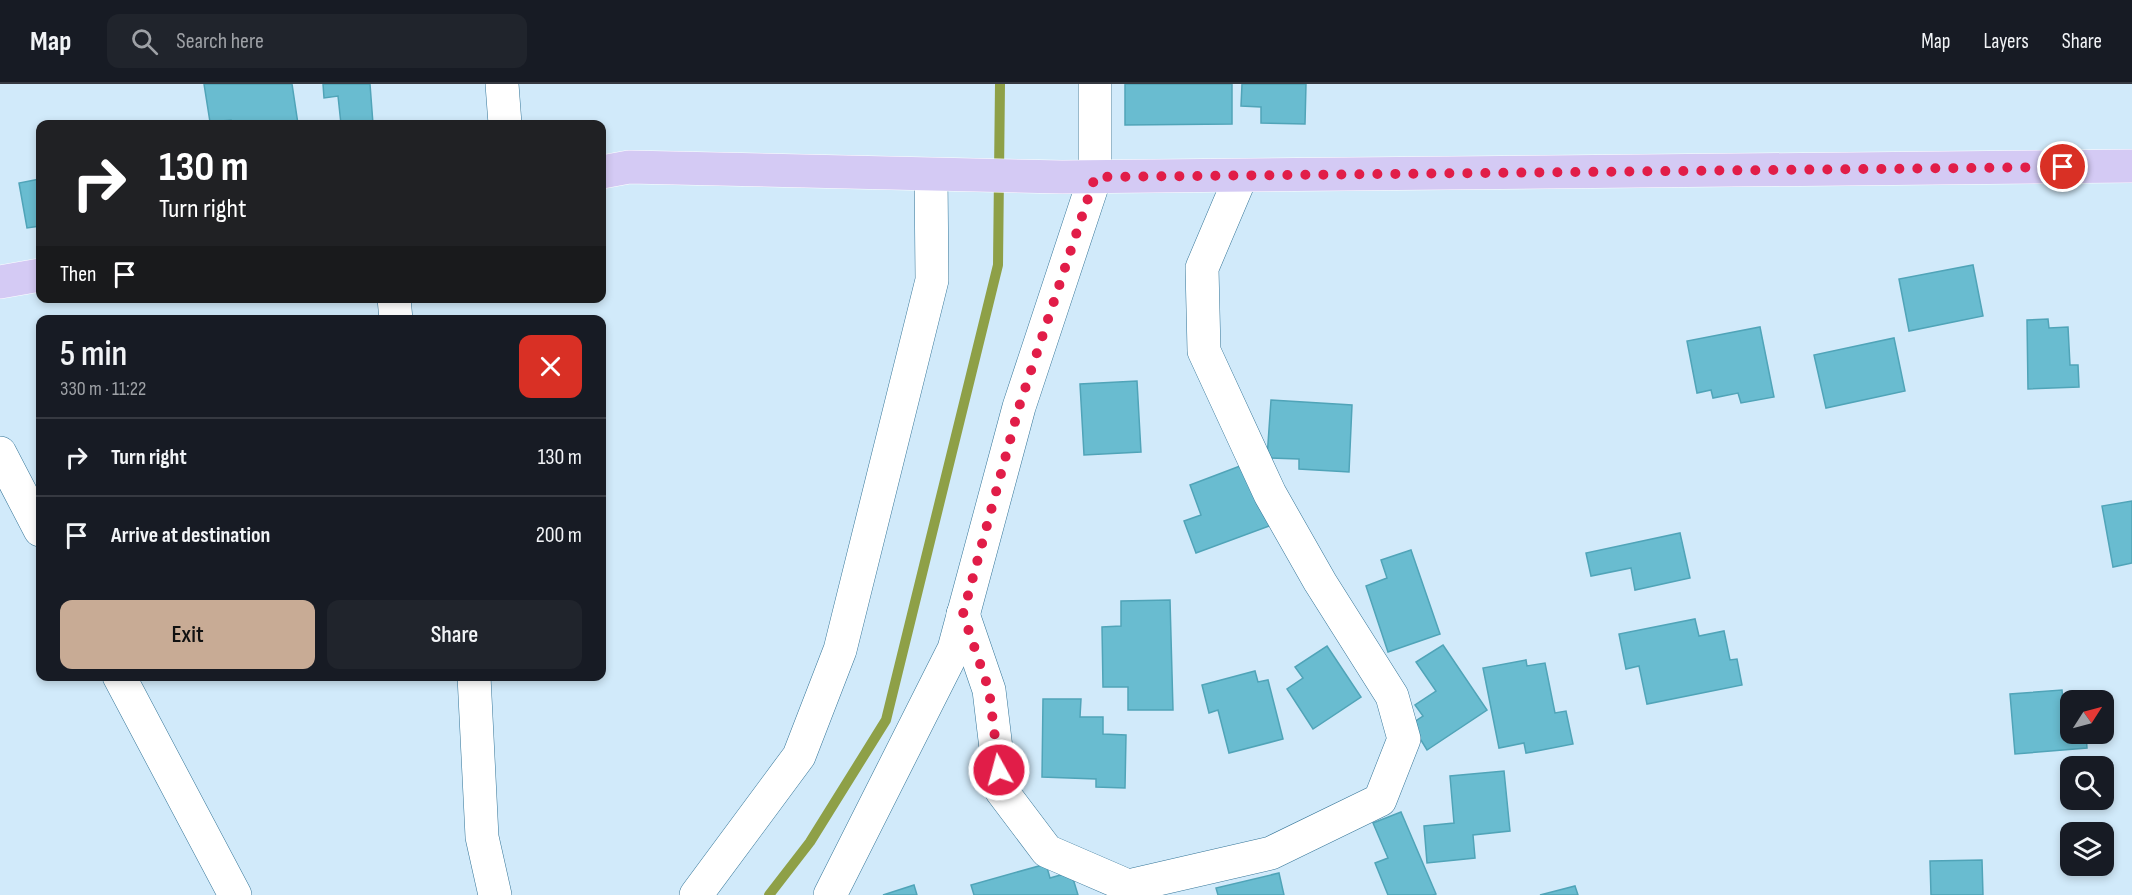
<!DOCTYPE html>
<html lang="en">
<head>
<meta charset="utf-8">
<style>
  body { margin:0; font-family:"Sofia Sans Condensed",sans-serif; background:#20242c; color:#f1f3f6; height:100vh; display:flex; flex-direction:column; font-size:22px; white-space:nowrap }
  * { box-sizing:border-box; margin:0 }
  p { font-size:20px; color:#9ea1a6 }
  .icon { flex:none; width:33px; height:33px; fill:none; stroke:currentColor; stroke-width:2; stroke-linecap:round; stroke-linejoin:round }
  .map { position:relative; flex:1; overflow:hidden }
  .sheet { position:absolute; left:36px; top:231px; width:570px; height:366px; display:flex; flex-direction:column; background:#171b24; border-radius:12px; box-shadow:0 3px 9px #0003 }
  .sheet>* { flex:none }
  .banner { position:absolute; left:36px; top:36px; width:570px; height:183px; border-radius:12px; box-shadow:0 3px 9px #0003; background:#202124; color:#fff; overflow:hidden }
  .needle { width:39px; rotate:54deg }
  .buttons { position:absolute; left:2060px; top:606px; display:grid; gap:12px }
  .buttons a { display:grid; place-items:center; width:54px; height:54px; border-radius:12px; background:#171b24; box-shadow:0 3px 9px #0003; font-size:30px }
  .pin { position:absolute; display:grid; place-items:center; width:51px; height:51px; color:#fff; margin:-26px; border:3px solid #fff; border-radius:50%; box-shadow:0 2px 6px #0007 }
  .me { position:absolute; width:66px; margin:-33px; rotate:353deg; stroke-linejoin:round; filter:drop-shadow(0 0 4px #0008) }
  .turn { display:flex; align-items:center; gap:21px; height:126px; padding:0 24px; font-size:27px }
  .turn .icon { width:78px; height:78px; stroke-width:2.5 }
  .turn b { display:block; font-size:42px; line-height:51px }
  .then { display:flex; align-items:center; height:57px; padding:0 24px; background:#0003; gap:12px; font-size:22px }
  .round { display:grid; place-items:center; flex:none; width:63px; height:63px; border-radius:12px; background:#20242c }
  .headline { display:flex; align-items:center; justify-content:space-between; height:102px; padding:0 24px }
  h1 { font-size:36px; font-weight:600; line-height:45px }
  .button { display:flex; gap:12px; margin-top:auto; padding:12px 24px }
  .button a { flex:1; height:69px; border-radius:12px; background:#c8ab95; color:#111; font-size:24px; font-weight:600; line-height:69px; text-align:center }
  .button a+a { background:#20242c; color:#f1f3f6 }
  ul { padding:0; list-style:none }
  li { display:flex; align-items:center; gap:18px; height:78px; padding:0 24px; border-top:2px solid #363941 }
  li div { flex:1 }
  li b { display:block; font-size:22px }
  li em { font-style:normal }
  header { display:flex; align-items:center; gap:36px; box-sizing:border-box; height:84px; padding:0 30px; background:#171b24; border-bottom:2px solid #363941 }
  header strong { font-size:28px }
  nav { display:flex; gap:33px; margin-inline-start:auto; font-size:21px }
  .search { width:420px; height:54px; background:#20242c; display:flex; align-items:center; gap:15px; box-sizing:border-box; padding:0 21px; border-radius:12px; color:#9ea1a6; font-size:22px }
  .map>svg:first-child { display:block }
</style>
</head>
<body>
<header>
<strong>Map</strong>
<div class="search"><svg class="icon" aria-label="search" viewBox="0 0 24 24"><circle cx="10" cy="10" r="6"/><path d="M15 15l6 6"/></svg>Search here</div>
<nav><a>Map</a><a>Layers</a><a>Share</a></nav>
</header>
<div class="map">
<svg width="2132" height="811" viewBox="0 0 2132 811">
  <rect width="100%" height="100%" fill="#d1eafa"/>
  <g fill="none" stroke-linecap="round" stroke-linejoin="round">
    <path stroke="#8ea047" stroke-width="10" d="M769 811 810 758 886 636 998 181 1000 0"/>
  </g>
  <g fill="#69bcd0" stroke="#50a4b8" stroke-width="1.5">
    <path d="M204 0H292L298 40H231V36L210 38Z"/>
    <path d="M323 0H370L373 40H341L338 12 324 14Z"/>
    <path d="M1125 0H1232V40L1125 41Z"/>
    <path d="M1242 0H1306L1305 40 1261 39V23L1241 22Z"/>
    <path d="M40 95V142L27 144 19 99Z"/>
    <path d="M1973 181 1983 232 1909 247 1899 195Z"/>
    <path d="M2048 235 2049 244 2068 243 2070 281H2078L2079 303 2028 305 2027 236Z"/>
    <path d="M1760 243 1774 313 1741 319 1738 309 1713 314 1711 306 1697 309 1687 257Z"/>
    <path d="M1894 254 1905 307 1826 324 1814 271Z"/>
    <path d="M1137 297 1141 368 1084 371 1080 300Z"/>
    <path d="M1271 316 1352 321 1349 388 1299 385V375L1267 374Z"/>
    <path d="M1248 379 1272 441 1196 469 1184 437 1201 431 1190 401Z"/>
    <path d="M2132 417V479L2113 483 2102 422Z"/>
    <path d="M1680 449 1690 494 1635 506 1631 484 1591 492 1586 469Z"/>
    <path d="M1411 466 1440 550 1388 568 1366 502 1387 494 1381 476Z"/>
    <path d="M1170 516 1173 626H1128V603H1103L1102 543 1121 542V517Z"/>
    <path d="M1695 535 1699 552 1724 547 1730 576 1737 575 1742 601 1647 620 1639 582 1626 585 1619 550Z"/>
    <path d="M1443 561 1487 626 1427 666 1411 640 1423 632 1415 621 1436 607 1416 578Z"/>
    <path d="M1327 562 1361 613 1313 645 1287 605 1303 594 1295 583Z"/>
    <path d="M1526 576 1527 582 1545 579 1555 629 1566 627 1573 660 1526 669 1524 659 1499 664 1483 584Z"/>
    <path d="M1255 587 1258 598 1268 596 1283 655 1229 669 1218 626 1209 629 1202 601Z"/>
    <path d="M2062 606 2064 625H2070V650H2086L2087 664 2015 670 2010 610Z"/>
    <path d="M1043 615H1081L1080 633H1103V650L1126 651 1125 704 1096 703V695L1042 693Z"/>
    <path d="M1504 687 1510 747 1473 751 1475 774 1427 779 1424 742 1454 739 1450 692Z"/>
    <path d="M1401 728 1436 810 1433 811H1388L1375 779 1388 774 1373 739Z"/>
    <path d="M1982 776 1983 811H1931L1930 777Z"/>
    <path d="M1046 780 1050 794 1071 788 1078 811H974L971 801Z"/>
    <path d="M1279 789 1284 811H1218L1216 804Z"/>
    <path d="M914 801 917 811H883Z"/>
    <path d="M1575 802 1578 811H1540Z"/>
  </g>
  <g fill="none" stroke-linecap="round" stroke-linejoin="round">
    <defs>
      <g id="minor">
        <path d="M502 0 505 40"/>
        <path d="M394 214 396 236"/>
        <path d="M0 369 40 446"/>
        <path d="M963 530 989 606 1001 706 1047 767 1128 802 1271 769 1380 716 1404 655 1392 612 1320 498 1270 410 1204 267 1202 184 1241 92"/>
        <path d="M119 592 235 811"/>
        <path d="M474 592 482 753 495 811"/>
        <path d="M696 811 799 672 840 566 932 196 931 91"/>
        <path d="M830 811 954 565 1019 323 1095 93V0"/>
      </g>
      <g id="major">
        <path d="M602 88 629 83 1062 93 2132 82"/>
        <path d="M0 198 40 191"/>
      </g>
    </defs>
    <use href="#minor" stroke="#347598" stroke-width="34"/>
    <use href="#major" stroke="#fff" stroke-width="34"/>
    <use href="#minor" stroke="#fff" stroke-width="33"/>
    <use href="#major" stroke="#d4caf4" stroke-width="33"/>
  </g>
  <g fill="none" stroke-linecap="round" stroke-linejoin="round">
    <path stroke="#e11d48" stroke-width="10" stroke-dasharray="0 18" d="M999 686 989 606 963 530 1019 323 1095 93 2063 83"/>
  </g>
</svg>
<div class="buttons">
<a><svg class="needle" viewBox="-14 -14 28 28"><path d="M0-13l5 13h-10z" fill="#e53935"/><path d="M0 13l5-13h-10z" fill="#9ea1a6"/></svg></a>
<a><svg class="icon" aria-label="search" viewBox="0 0 24 24"><circle cx="10" cy="10" r="6"/><path d="M15 15l6 6"/></svg></a>
<a><svg class="icon" aria-label="layers" viewBox="0 0 24 24"><path d="M12 4l9 5-9 5-9-5zM3 14l9 5 9-5"/></svg></a>
</div>
<div class="pin" style="left:2063px;top:83px;background:#d93025"><svg class="icon" aria-label="arrive" viewBox="0 0 24 24"><path d="M6 21V4h12l-3 4 3 4H6"/></svg></div>
<svg class="me" style="left:999px;top:686px" viewBox="-20 -20 40 40"><circle r="17" fill="#e11d48" stroke="#fff" stroke-width="3"/><path d="M0-11L8 9 0 5-8 9z" fill="#fff"/></svg>
<div class="banner">
<div class="turn"><svg class="icon" aria-label="right" viewBox="0 0 24 24"><path d="M7 20v-9h11M14 6l5 5-5 5"/></svg><div><b>130 m</b>Turn right</div></div>
<div class="then">Then<svg class="icon" aria-label="arrive" viewBox="0 0 24 24"><path d="M6 21V4h12l-3 4 3 4H6"/></svg></div>
</div>
<section class="sheet">
<div class="headline"><div><h1>5 min</h1><p>330 m · 11:22</p></div><a class="round" style="background:#d93025;color:#fff"><svg class="icon" aria-label="close" viewBox="0 0 24 24"><path d="M6 6l12 12M18 6L6 18"/></svg></a></div>
<ul>
<li><svg class="icon" aria-label="right" viewBox="0 0 24 24"><path d="M7 20v-9h11M14 6l5 5-5 5"/></svg><div><b>Turn right</b></div><em>130 m</em></li>
<li><svg class="icon" aria-label="arrive" viewBox="0 0 24 24"><path d="M6 21V4h12l-3 4 3 4H6"/></svg><div><b>Arrive at destination</b></div><em>200 m</em></li>
</ul>
<div class="button"><a>Exit</a><a>Share</a></div>
</section>
</div>
</body>
</html>
